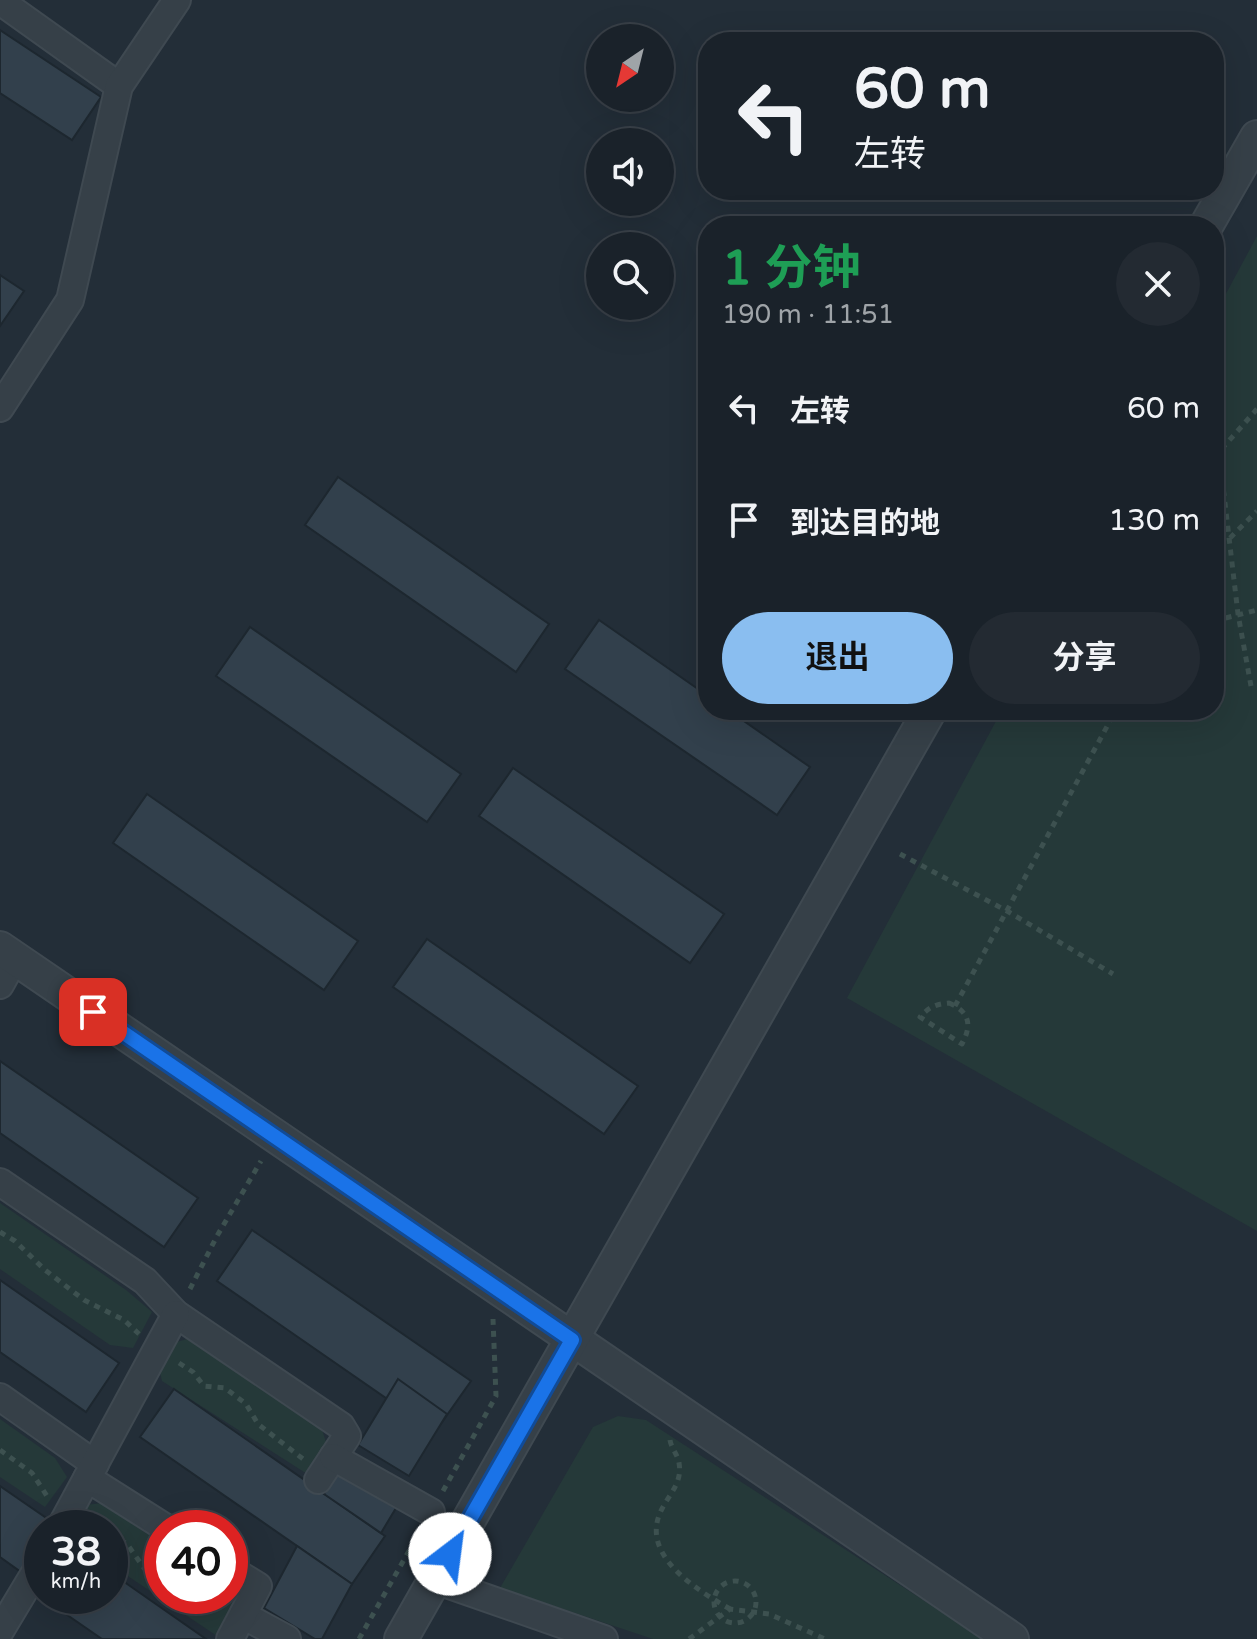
<!DOCTYPE html>
<html lang="zh">
<head>
<meta charset="utf-8">
<style>
  body { margin:0; font-family:"Varela Round","Noto Sans SC",sans-serif; background:#232a32; color:#f1f3f6; height:100vh; display:flex; flex-direction:column; font-size:30px; white-space:nowrap }
  * { box-sizing:border-box; margin:0 }
  p { font-size:26px; color:#9fa4a8 }
  .icon { flex:none; width:44px; height:44px; fill:none; stroke:currentColor; stroke-width:2; stroke-linecap:round; stroke-linejoin:round }
  .map { position:relative; flex:1; overflow:hidden }
  .sheet { position:absolute; left:698px; top:216px; width:526px; height:504px; display:flex; flex-direction:column; background:#1a222a; border-radius:32px; box-shadow:0 8px 32px #0002,0 0 0 2px #383f47 }
  .sheet>* { flex:none }
  .banner { position:absolute; left:698px; top:32px; width:526px; height:168px; border-radius:32px; box-shadow:0 8px 32px #0002,0 0 0 2px #383f47; background:#1a222a; color:#f1f3f6; overflow:hidden }
  .needle { width:52px; rotate:215deg }
  .buttons { position:absolute; left:586px; top:24px; display:grid; gap:16px }
  .buttons a { display:grid; place-items:center; width:88px; height:88px; border-radius:50%; background:#1a222a; box-shadow:0 8px 32px #0002,0 0 0 2px #383f47; font-size:40px }
  .speed { position:absolute; left:24px; top:1510px; display:flex; gap:16px; font-size:40px; font-weight:700; text-align:center }
  .speed>* { display:grid; place-content:center; width:104px; height:104px; border-radius:50%; background:#1a222a; box-shadow:0 8px 32px #0002,0 0 0 2px #383f47; line-height:1 }
  .speed small { font-size:20px; font-weight:400 }
  .speed .limit { border:12px solid #d22; background:#fff; color:#111 }
  .pin { position:absolute; display:grid; place-items:center; width:68px; height:68px; color:#fff; margin:-34px; border-radius:16px; box-shadow:0 4px 12px #0006 }
  .me { position:absolute; width:88px; margin:-44px; rotate:30deg; stroke-linejoin:round; filter:drop-shadow(0 0 6px #0008) }
  .turn { display:flex; align-items:center; gap:28px; height:168px; padding:0 24px; font-size:36px }
  .turn .icon { width:104px; height:104px; stroke-width:2.5 }
  .turn b { display:block; font-size:56px; line-height:68px }
  .round { display:grid; place-items:center; flex:none; width:84px; height:84px; border-radius:42px; background:#232a32 }
  .overview { display:flex; align-items:center; justify-content:space-between; height:136px; padding:0 24px }
  h1 { font-size:48px; font-weight:700; line-height:60px; color:#1e9e55 }
  .action { display:flex; gap:16px; margin-top:auto; padding:16px 24px }
  .action a { flex:1; height:92px; border-radius:48px; background:#8abef0; color:#111; font-size:32px; font-weight:700; line-height:92px; text-align:center }
  .action a+a { background:#232a32; color:#f1f3f6 }
  ul { padding:0; list-style:none }
  li { display:flex; align-items:center; gap:24px; height:112px; padding:0 24px }
  li div { flex:1 }
  li b { display:block; font-size:30px }
  li em { font-style:normal }
  .map>svg:first-child { display:block }
</style>
</head>
<body>
<div class="map">
<svg width="1257" height="1639" viewBox="0 0 1257 1639">
  <rect width="100%" height="100%" fill="#232e38"/>
  <g fill="#253939">
    <path d="M1257 236V1231L847 998 1002 710H1214V316Z"/>
    <path d="M0 1203 126 1290 152 1312 133 1348 110 1345 0 1269Z"/>
    <path d="M187 1339 322 1430 327 1445 312 1472H304L162 1381 158 1364 173 1343Z"/>
    <path d="M618 1416 646 1420 983 1639H653L500 1588 593 1427Z"/>
    <path d="M0 1419 55 1458 67 1477 45 1507 0 1477Z"/>
    <path d="M102 1503 162 1544V1596H230V1591L240 1600 217 1636 110 1564V1528H75L86 1505Z"/>
  </g>
  <g fill="#32404c" stroke="#1d272f" stroke-width="2">
    <path d="M0 30 101 97 72 140 0 93Z"/>
    <path d="M0 275 24 291 0 326Z"/>
    <path d="M338 477 549 624 516 672 305 525Z"/>
    <path d="M599 620 708 696V710H728L810 767 777 815 565 669Z"/>
    <path d="M250 627 461 774 427 822 216 676Z"/>
    <path d="M513 768 724 914 690 963 479 816Z"/>
    <path d="M147 794 358 941 324 990 113 843Z"/>
    <path d="M427 939 638 1086 604 1134 393 987Z"/>
    <path d="M0 1061 198 1198 164 1247 0 1133Z"/>
    <path d="M252 1230 471 1381 435 1432 217 1281Z"/>
    <path d="M0 1280 119 1363 86 1412 0 1352Z"/>
    <path d="M398 1379 447 1414 409 1476 358 1445Z"/>
    <path d="M174 1389 385 1536 352 1584 140 1437Z"/>
    <path d="M337 1473 396 1508 381 1533 324 1494Z"/>
    <path d="M0 1486 55 1524 52 1528H42V1542L21 1572 0 1557Z"/>
    <path d="M297 1546 352 1584 322 1639H315L264 1608Z"/>
    <path d="M110 1572 206 1639H102L47 1601 51 1596H110Z"/>
  </g>
  <g fill="none" stroke-linecap="round" stroke-linejoin="round">
    <defs>
      <g id="minor">
        <path d="M0 1 119 86"/>
        <path d="M0 408 70 300 119 86 177 0"/>
        <path d="M0 985 15 958"/>
        <path d="M0 1182 145 1281 176 1314 341 1426 347 1436 318 1480"/>
        <path d="M0 1397 95 1464"/>
        <path d="M333 1457 431 1512"/>
        <path d="M87 1478 166 1528"/>
        <path d="M60 1528 176 1314"/>
        <path d="M435 1580 604 1639"/>
        <path d="M243 1615 287 1639"/>
        <path d="M0 1631 42 1561"/>
        <path d="M230 1639 258 1586 230 1569"/>
      </g>
      <g id="tertiary">
        <path d="M1206 226 1257 137"/>
        <path d="M0 948 1012 1639"/>
        <path d="M401 1639 930 710"/>
      </g>
    </defs>
    <use href="#minor" stroke="#3f4951" stroke-width="30"/>
    <use href="#tertiary" stroke="#3f4951" stroke-width="36"/>
    <g stroke="#3d5150" stroke-width="5" stroke-dasharray="6 6" stroke-linecap="butt">
      <path d="M1230 538 1257 511"/>
      <path d="M1214 621 1257 610"/>
      <path d="M1251 686 1238 614 1219 452 1257 409"/>
      <path d="M900 854 1007 911 1113 974"/>
      <path d="M949 1003C970 1012 972 1025 962 1044L920 1017C929 1007 936 1004 949 1003Z"/>
      <path d="M955 1006 1116 710"/>
      <path d="M0 1232 15 1241 45 1270 84 1300 124 1320 139 1334"/>
      <path d="M190 1289 217 1236 261 1161"/>
      <path d="M179 1363 193 1372 204 1386 225 1388 246 1404 258 1424 303 1459"/>
      <path d="M670 1440C671 1448 678 1455 679 1463 683 1484 667 1496 660 1513 641 1557 699 1591 730 1609"/>
      <path d="M0 1450 32 1473 47 1496"/>
      <path d="M443 1491 496 1396 493 1319"/>
      <path d="M110 1533 127 1544 149 1575 162 1584"/>
      <path d="M110 1552 127 1544"/>
      <circle cx="735" cy="1602" r="21"/>
      <path d="M185 1596 219 1605"/>
      <path d="M359 1639 418 1535"/>
      <path d="M689 1639 730 1609 769 1614 825 1639"/>
    </g>
    <use href="#minor" stroke="#364048" stroke-width="26"/>
    <use href="#tertiary" stroke="#364048" stroke-width="32"/>
  </g>
  <g fill="none" stroke-linecap="round" stroke-linejoin="round">
    <defs>
      <path id="route" d="M93 1012 572 1340 450 1554"/>
    </defs>
    <use href="#route" stroke="#114b97" stroke-width="20"/>
    <use href="#route" stroke="#1a73e8" stroke-width="14"/>
  </g>
</svg>
<div class="buttons">
<a><svg class="needle" viewBox="-14 -14 28 28"><path d="M0-13l5 13h-10z" fill="#e53935"/><path d="M0 13l5-13h-10z" fill="#9fa4a8"/></svg></a>
<a><svg class="icon" aria-label="sound" viewBox="0 0 24 24"><path d="M4 9h4l5-4v14l-5-4H4zM17 9q2 3 0 6"/></svg></a>
<a><svg class="icon" aria-label="search" viewBox="0 0 24 24"><circle cx="10" cy="10" r="6"/><path d="M15 15l6 6"/></svg></a>
</div>
<div class="speed"><div>38<small>km/h</small></div><div class="limit">40</div></div>
<div class="pin" style="left:93px;top:1012px;background:#d93025"><svg class="icon" aria-label="arrive" viewBox="0 0 24 24"><path d="M6 21V4h12l-3 4 3 4H6"/></svg></div>
<svg class="me" style="left:450px;top:1554px" viewBox="-20 -20 40 40"><circle r="19" fill="#fff"/><path d="M0-13L10 11 0 6-10 11z" fill="#1a73e8"/></svg>
<div class="banner">
<div class="turn"><svg class="icon" aria-label="left" viewBox="0 0 24 24"><path d="M17 20v-9H6M10 6l-5 5 5 5"/></svg><div><b>60 m</b>左转</div></div>
</div>
<section class="sheet">
<div class="overview"><div><h1>1 分钟</h1><p>190 m · 11:51</p></div><a class="round"><svg class="icon" aria-label="close" viewBox="0 0 24 24"><path d="M6 6l12 12M18 6L6 18"/></svg></a></div>
<ul>
<li><svg class="icon" aria-label="left" viewBox="0 0 24 24"><path d="M17 20v-9H6M10 6l-5 5 5 5"/></svg><div><b>左转</b></div><em>60 m</em></li>
<li><svg class="icon" aria-label="arrive" viewBox="0 0 24 24"><path d="M6 21V4h12l-3 4 3 4H6"/></svg><div><b>到达目的地</b></div><em>130 m</em></li>
</ul>
<div class="action"><a>退出</a><a>分享</a></div>
</section>
</div>
</body>
</html>
